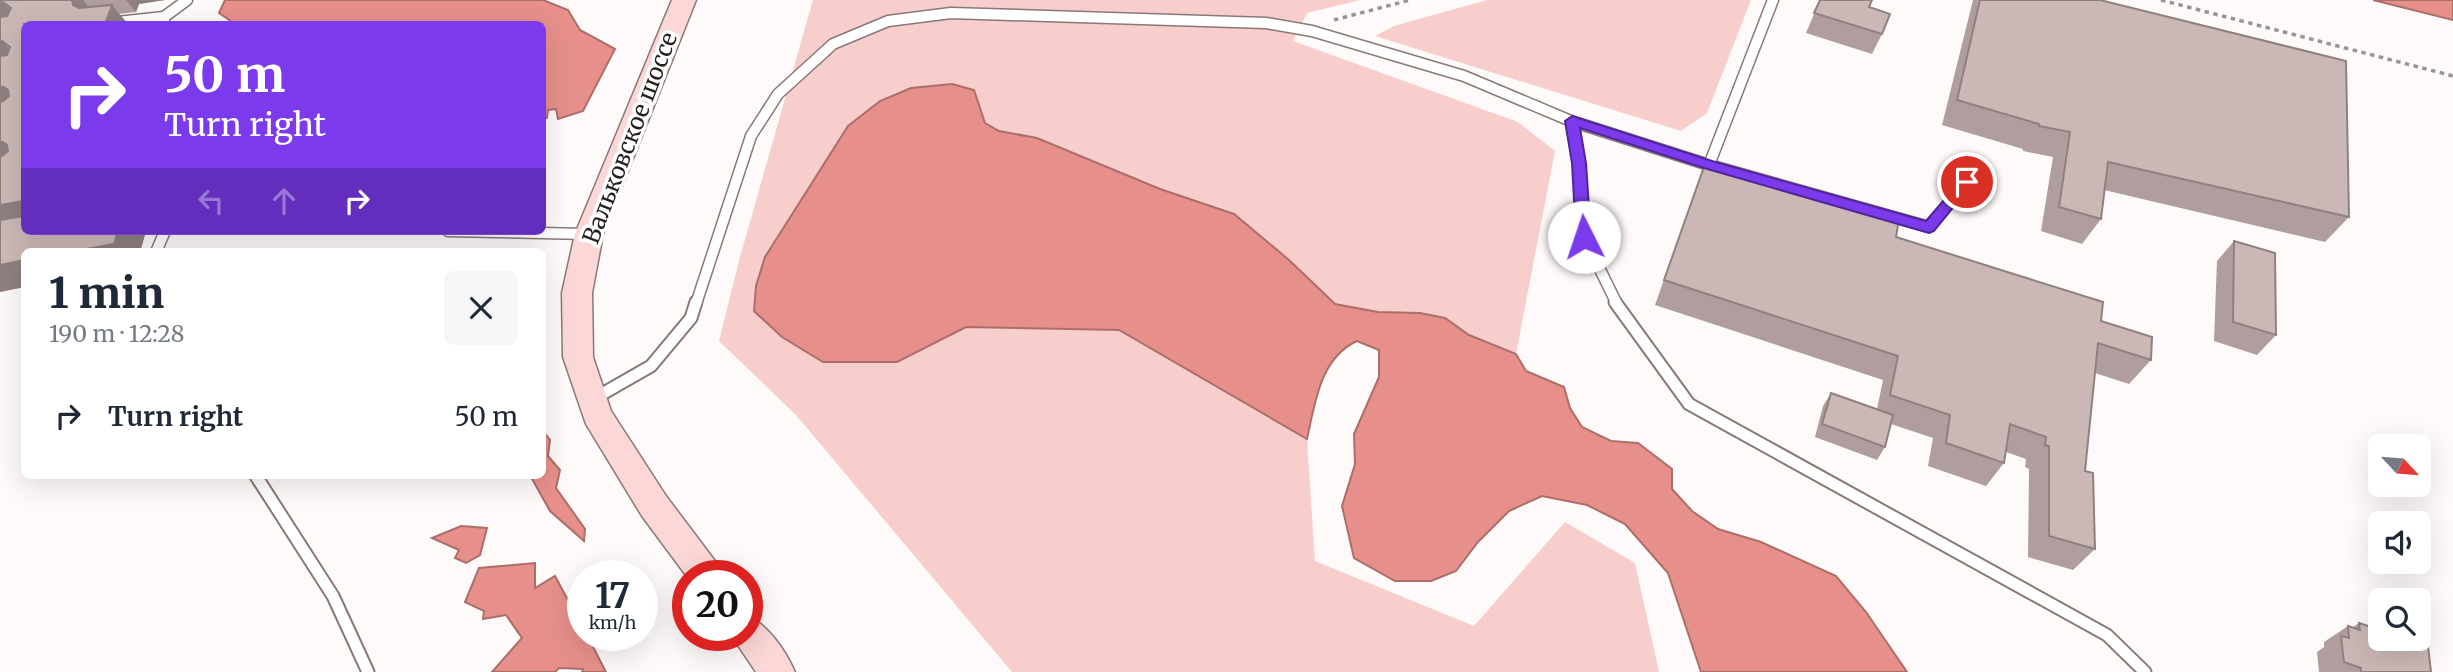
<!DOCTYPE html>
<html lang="en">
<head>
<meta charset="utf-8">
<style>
  body { margin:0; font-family:Merriweather,serif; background:#f6f6f7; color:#1f2937; height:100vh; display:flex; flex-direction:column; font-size:26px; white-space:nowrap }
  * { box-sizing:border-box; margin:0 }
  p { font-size:23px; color:#747a83 }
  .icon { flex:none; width:38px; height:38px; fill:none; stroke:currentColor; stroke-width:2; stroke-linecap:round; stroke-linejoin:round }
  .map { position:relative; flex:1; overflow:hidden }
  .side { position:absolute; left:21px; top:248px; width:525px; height:231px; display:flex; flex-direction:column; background:#fff; border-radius:10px; box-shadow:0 7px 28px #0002 }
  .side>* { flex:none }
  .guide { position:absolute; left:21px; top:21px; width:525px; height:214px; border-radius:10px; box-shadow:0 7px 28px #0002; background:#7c3aed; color:#fff; overflow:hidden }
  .needle { width:46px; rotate:116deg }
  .buttons { position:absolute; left:2368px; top:434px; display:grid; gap:14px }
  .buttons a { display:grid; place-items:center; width:63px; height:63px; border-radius:10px; background:#fff; box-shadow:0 7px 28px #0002; font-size:35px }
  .speed { position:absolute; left:567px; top:560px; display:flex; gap:14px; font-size:35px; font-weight:700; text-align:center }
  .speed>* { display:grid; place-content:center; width:91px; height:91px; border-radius:50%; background:#fff; box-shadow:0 7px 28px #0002; line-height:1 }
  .speed small { font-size:18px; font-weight:400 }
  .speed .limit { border:10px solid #d22; background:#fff; color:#111 }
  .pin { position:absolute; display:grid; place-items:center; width:60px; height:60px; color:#fff; margin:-30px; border:4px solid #fff; border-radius:50%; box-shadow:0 2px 7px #0007 }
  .me { position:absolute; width:77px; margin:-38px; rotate:356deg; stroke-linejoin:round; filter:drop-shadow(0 0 5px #0008) }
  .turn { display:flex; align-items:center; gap:24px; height:147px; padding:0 28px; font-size:32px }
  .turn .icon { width:91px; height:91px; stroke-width:2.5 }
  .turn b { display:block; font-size:49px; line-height:60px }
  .lanes { display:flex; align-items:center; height:66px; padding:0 28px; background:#0003; justify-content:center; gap:35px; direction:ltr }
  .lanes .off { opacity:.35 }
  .round { display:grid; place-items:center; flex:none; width:74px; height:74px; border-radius:10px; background:#f6f6f7 }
  .head { display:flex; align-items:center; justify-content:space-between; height:119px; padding:0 28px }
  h1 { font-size:42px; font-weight:800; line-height:52px }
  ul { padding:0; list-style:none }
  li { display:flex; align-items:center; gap:21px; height:98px; padding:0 28px }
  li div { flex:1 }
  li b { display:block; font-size:26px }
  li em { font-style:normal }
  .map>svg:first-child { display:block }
</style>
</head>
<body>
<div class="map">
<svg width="2453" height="672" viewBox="0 0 2453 672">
  <rect width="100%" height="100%" fill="#fefaf9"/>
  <g fill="#f7cecb">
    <path d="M813 0H1360L1307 13 1293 41 1518 122 1555 151 1516 354 1469 335 1445 318 1378 312 1335 304 1289 260 1234 214 1160 189 1037 138 999 131 985 124 974 90 911 88 880 101 848 126 765 257 897 362 966 327 1119 330 1307 439 1315 561 1474 626 1565 522 1635 563 1659 672H1012L796 415 719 341 740 257Z"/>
    <path d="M1487 0H1751L1707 113 1681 131 1375 36 1394 26Z"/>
  </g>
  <g fill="#e7908b" stroke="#ac6e6a" stroke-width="2">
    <path d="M225 0H543L568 10 580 30 615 49 583 111 558 119 556 109 548 110 547 118 543 119 542 24H235L219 13Z"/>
    <path d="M2373 0H2453V20Z"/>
    <path d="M952 84 974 90 985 123 999 131 1037 138 1160 189 1234 214 1289 260 1335 304 1378 312 1420 313 1445 318 1469 335 1516 354 1526 371 1564 387 1570 408 1582 427 1611 441 1638 443 1672 469V489L1692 511 1718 529 1761 542 1836 576 1866 612 1907 672H1701L1668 573 1625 524 1587 505 1542 496 1509 511 1478 542 1456 571 1431 581H1395L1354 558 1342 506 1355 464 1354 434 1379 377V350L1357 341C1320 358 1315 403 1307 439L1119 330 966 327 897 362H823L782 337 754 311 756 286 765 257 848 126 880 101 911 88Z"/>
    <path d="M543 431 550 440 548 456 560 470 556 488 585 529 584 541 550 511 531 477 527 476H542Z"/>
    <path d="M461 526 487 528 480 555 466 563 455 558 459 550 432 538Z"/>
    <path d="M535 563V588L555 576 583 628V635H587L606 672H582L583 669 559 668 555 672H492L522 638 506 615 483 619 484 611 465 602 479 568Z"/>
  </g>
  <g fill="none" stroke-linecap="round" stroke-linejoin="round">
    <defs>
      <g id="lane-far1">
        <path d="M98 24 164 17"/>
        <path d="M164 24V17L187 0"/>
        <path d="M1571 121 1579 163 1584 237 1617 304"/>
        <path d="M1709 165 1773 0"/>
        <path d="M448 231 586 234"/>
        <path d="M156 252 165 231"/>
        <path d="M696 304 751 136 778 94 833 44 888 21 951 13 1266 23 1312 31 1464 76 1571 121 1709 165 1929 227 1967 182"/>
      </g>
      <g id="lane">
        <path d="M1615 302 1689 404 2107 635 2145 672"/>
        <path d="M595 398 651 366 691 318 696 302"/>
        <path d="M256 476 333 596 368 672"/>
      </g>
      <g id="secondary">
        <path d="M672 0H696L603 234 592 293 593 357 611 411 666 496 718 565 723 576H688V578L642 516 586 424 563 357 562 293 575 234Z"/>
        <path d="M747 616C768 624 786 652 795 672H756L731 635H747Z"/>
      </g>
    </defs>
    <use href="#lane-far1" stroke="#8a7877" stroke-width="13"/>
    <use href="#lane" stroke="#8a7877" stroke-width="15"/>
    <use href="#secondary" stroke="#8a7877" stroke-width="3"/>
    <g stroke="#999493" stroke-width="3.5" stroke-dasharray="4.5 4.5" stroke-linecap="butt">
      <path d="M2161 0 2453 76"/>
      <path d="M1334 20 1410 0"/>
    </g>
    <use href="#lane-far1" stroke="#fff" stroke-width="10"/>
    <use href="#lane" stroke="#fff" stroke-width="11"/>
    <use href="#secondary" fill="#fbd8d7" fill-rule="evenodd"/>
  </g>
  <g fill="#af9e9d">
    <path d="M0 0H165L139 4 136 12 24 24V231H146L140 252H24V287L0 292Z"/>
    <path d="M1820 0 1869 7 1882 34 1872 54 1806 33Z"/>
    <path d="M1973 0H2100L2349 217 2325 242 2104 190 2101 219 2082 244 2041 231 2053 157 2023 151V149L1942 125Z"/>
    <path d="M1705 164 1896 237 2101 321 2151 360 2129 384 2095 373 2085 471 2095 549 2073 570 2028 557 2029 469 2025 467 2026 459 2006 452 2004 463 1986 486 1928 466 1933 438 1891 424 1885 447 1877 460 1815 437 1823 406 1831 393 1877 409 1883 380 1655 305Z"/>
    <path d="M2234 241 2276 335 2257 355 2214 341 2217 261Z"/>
    <path d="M2359 623 2431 672H2319L2317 652 2324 647V642L2348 626 2352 628Z"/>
  </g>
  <g fill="#8e817f">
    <path d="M72 0H83L97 17 73 5Z"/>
    <path d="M126 0H165L139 4 136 12Z"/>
    <path d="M3 2 24 26 0 29V3Z"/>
    <path d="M112 5 128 24H105Z"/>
    <path d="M2 41 23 65 0 69V42Z"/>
    <path d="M0 87H4L24 108 0 113Z"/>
    <path d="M0 142H3L24 163 0 168Z"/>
    <path d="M24 201V228L0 233V205Z"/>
    <path d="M118 231H146L140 252H70Z"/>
    <path d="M24 260V287L0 292V265Z"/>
  </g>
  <g fill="#cbb8b6" stroke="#8e817f" stroke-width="2">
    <path d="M0 0H72L73 5 79 8 112 5 105 24H24V201L0 205V157L2 156 8 151 7 145 3 142H0V102L3 101 9 96 8 90 4 87H0V56L7 55 10 47 2 41 0 42V17L7 16 11 8 3 2 0 3Z"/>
    <path d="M1820 0H1872L1869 7 1890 14 1882 34 1814 13Z"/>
    <path d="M1980 0H2100L2346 61 2349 217 2108 162 2101 219 2059 207 2070 132 2039 126V124L1957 100Z"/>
    <path d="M1705 164 1899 219 1896 237 2103 302 2101 321 2152 337 2151 360 2098 343 2085 471 2093 473 2095 549 2049 536V446L2045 445 2046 437 2010 424 2004 463 1946 443 1950 415 1890 395 1898 356 1664 280Z"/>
    <path d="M24 216V231H118L114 244 70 252H24V260L0 265V220Z"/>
    <path d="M2234 241 2275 253 2276 335 2233 322Z"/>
    <path d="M1831 393 1893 415 1885 447 1822 424Z"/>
    <path d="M2359 623 2380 630V639H2407L2428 646 2431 672H2361V668L2344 662 2341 636 2349 638 2348 626 2360 630Z"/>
  </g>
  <path fill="#7c3aed" stroke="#51269a" stroke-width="2" d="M1572 116 1712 161 1926 221 1962 179H1972L1974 182 1934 231 1929 233 1704 168 1580 128 1586 163 1591 237 1584 243 1576 237 1572 163 1565 121Z"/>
  <g text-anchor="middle" stroke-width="7" stroke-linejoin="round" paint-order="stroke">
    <g font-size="23" fill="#241e1d" stroke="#fff">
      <text transform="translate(630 138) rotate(-69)" y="8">Вальковское шоссе</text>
    </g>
  </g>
</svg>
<div class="buttons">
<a><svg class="needle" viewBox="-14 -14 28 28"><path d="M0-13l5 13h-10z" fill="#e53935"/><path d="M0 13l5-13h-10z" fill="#747a83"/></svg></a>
<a><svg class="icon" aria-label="sound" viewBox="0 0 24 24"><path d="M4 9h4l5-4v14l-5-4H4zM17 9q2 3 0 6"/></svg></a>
<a><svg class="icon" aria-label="search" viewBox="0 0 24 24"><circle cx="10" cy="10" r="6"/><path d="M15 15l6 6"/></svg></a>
</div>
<div class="speed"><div>17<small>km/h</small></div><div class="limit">20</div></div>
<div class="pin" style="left:1967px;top:182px;background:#d93025"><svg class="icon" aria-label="arrive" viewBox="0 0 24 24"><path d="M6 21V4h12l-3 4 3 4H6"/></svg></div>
<svg class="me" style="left:1584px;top:237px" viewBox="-20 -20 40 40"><circle r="19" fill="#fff"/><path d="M0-13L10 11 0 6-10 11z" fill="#7c3aed"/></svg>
<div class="guide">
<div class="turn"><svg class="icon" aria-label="right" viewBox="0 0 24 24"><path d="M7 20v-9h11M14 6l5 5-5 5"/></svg><div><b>50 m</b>Turn right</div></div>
<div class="lanes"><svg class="icon off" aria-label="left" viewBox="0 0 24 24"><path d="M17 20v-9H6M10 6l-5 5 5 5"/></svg><svg class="icon off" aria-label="ahead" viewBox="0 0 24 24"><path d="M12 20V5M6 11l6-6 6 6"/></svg><svg class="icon" aria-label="right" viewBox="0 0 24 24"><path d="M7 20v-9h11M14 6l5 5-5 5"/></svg></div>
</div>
<section class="side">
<div class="head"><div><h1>1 min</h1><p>190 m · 12:28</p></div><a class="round"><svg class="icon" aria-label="close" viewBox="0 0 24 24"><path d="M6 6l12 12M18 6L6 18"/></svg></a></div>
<ul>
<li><svg class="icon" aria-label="right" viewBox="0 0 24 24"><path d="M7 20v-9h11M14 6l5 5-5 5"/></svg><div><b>Turn right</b></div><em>50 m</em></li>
</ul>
</section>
</div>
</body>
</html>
